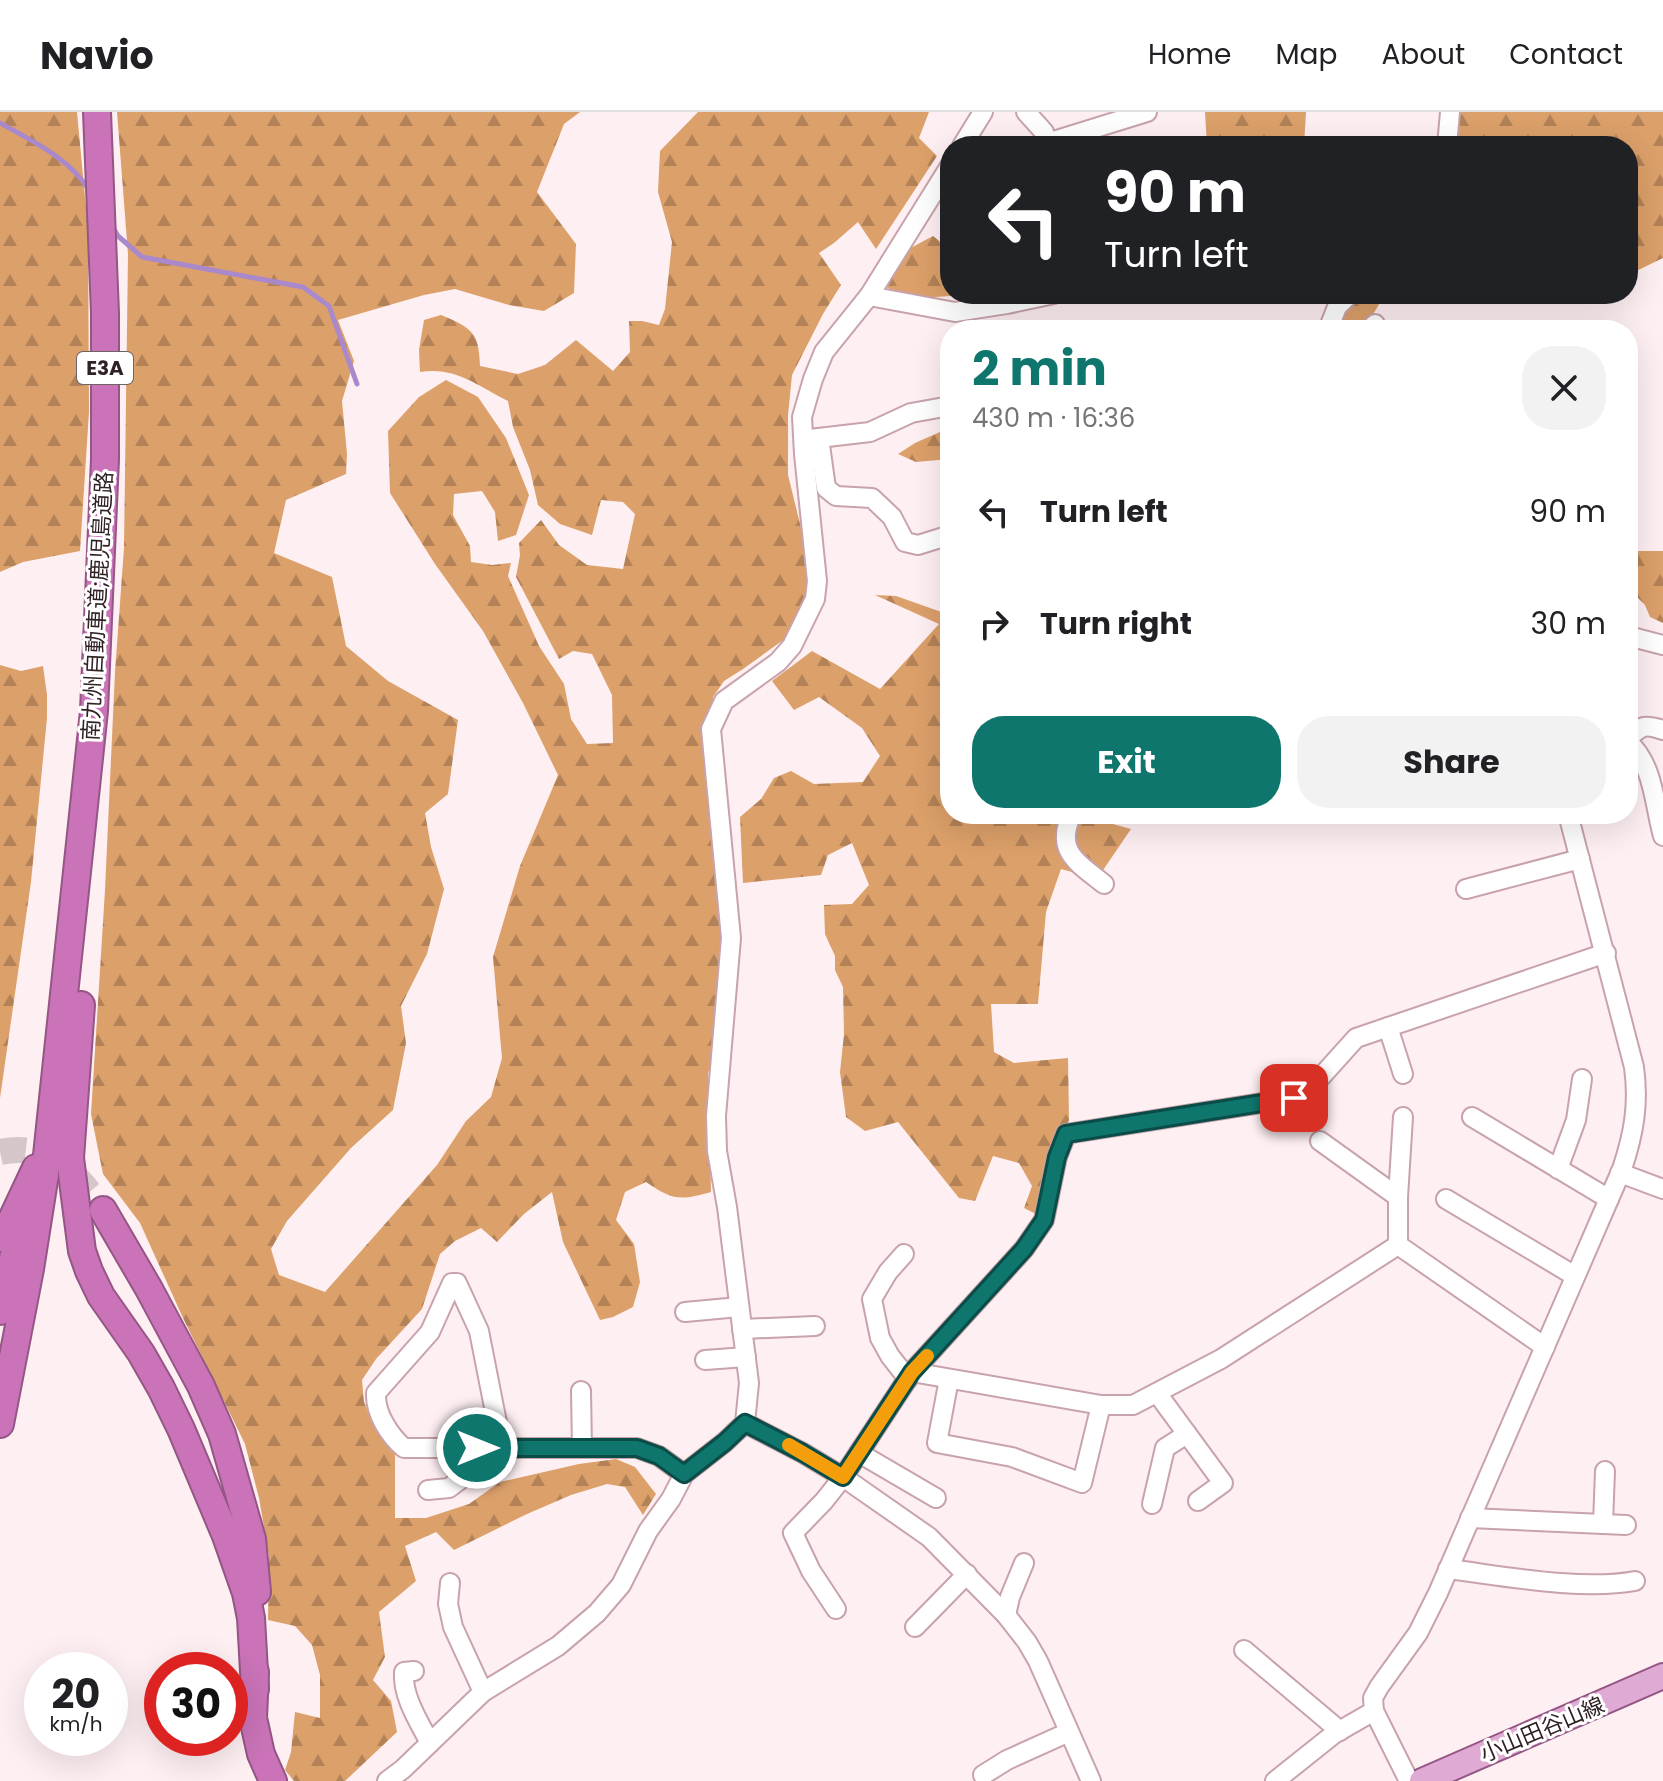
<!DOCTYPE html>
<html lang="en">
<head>
<meta charset="utf-8">
<style>
  body { margin:0; font-family:Poppins,"Noto Sans JP",sans-serif; background:#f2f2f2; color:#202124; height:100vh; display:flex; flex-direction:column; font-size:30px; white-space:nowrap }
  * { box-sizing:border-box; margin:0 }
  p { font-size:26px; color:#757577 }
  .icon { flex:none; width:44px; height:44px; fill:none; stroke:currentColor; stroke-width:2; stroke-linecap:round; stroke-linejoin:round }
  .map { position:relative; flex:1; overflow:hidden }
  .sheet { position:absolute; left:940px; top:208px; width:698px; height:504px; display:flex; flex-direction:column; background:#fff; border-radius:32px; box-shadow:0 8px 32px #0002 }
  .sheet>* { flex:none }
  .hud { position:absolute; left:940px; top:24px; width:698px; height:168px; border-radius:32px; box-shadow:0 8px 32px #0002; background:#202124; color:#fff; overflow:hidden }
  .speed { position:absolute; left:24px; top:1540px; display:flex; gap:16px; font-size:40px; font-weight:700; text-align:center }
  .speed>* { display:grid; place-content:center; width:104px; height:104px; border-radius:50%; background:#fff; box-shadow:0 8px 32px #0002; line-height:1 }
  .speed small { font-size:20px; font-weight:400 }
  .speed .limit { border:12px solid #d22; background:#fff; color:#111 }
  .pin { position:absolute; display:grid; place-items:center; width:68px; height:68px; color:#fff; margin:-34px; border-radius:16px; box-shadow:0 4px 12px #0006 }
  .me { position:absolute; width:88px; margin:-44px; rotate:90deg; stroke-linejoin:round; filter:drop-shadow(0 0 6px #0008) }
  .turn { display:flex; align-items:center; gap:28px; height:168px; padding:0 32px; font-size:36px }
  .turn .icon { width:104px; height:104px; stroke-width:2.5 }
  .turn b { display:block; font-size:56px; line-height:68px }
  .round { display:grid; place-items:center; flex:none; width:84px; height:84px; border-radius:32px; background:#f2f2f2 }
  .summary { display:flex; align-items:center; justify-content:space-between; height:136px; padding:0 32px }
  h1 { font-size:48px; font-weight:700; line-height:60px; color:#0f766e }
  .cta { display:flex; gap:16px; margin-top:auto; padding:16px 32px }
  .cta a { flex:1; height:92px; border-radius:32px; background:#0f766e; color:#fff; font-size:32px; font-weight:700; line-height:92px; text-align:center }
  .cta a+a { background:#f2f2f2; color:#202124 }
  ul { padding:0; list-style:none }
  li { display:flex; align-items:center; gap:24px; height:112px; padding:0 32px }
  li div { flex:1 }
  li b { display:block; font-size:30px }
  li em { font-style:normal }
  header { display:flex; align-items:center; gap:48px; box-sizing:border-box; height:112px; padding:0 40px; background:#fff; border-bottom:2px solid #e0e0e0 }
  header strong { font-size:38px }
  nav { display:flex; gap:44px; margin-inline-start:auto; font-size:28px }
  .map>svg:first-child { display:block }
</style>
</head>
<body>
<header>
<strong>Navio</strong>
<nav><a>Home</a><a>Map</a><a>About</a><a>Contact</a></nav>
</header>
<div class="map">
<svg width="1663" height="1669" viewBox="0 0 1663 1669">
  <defs>
    <pattern id="forest-firs" width="22" height="20" patternUnits="userSpaceOnUse" patternTransform="scale(2)"><rect width="22" height="20" fill="#dca06a"/><path d="M5 1l3.5 6h-7zM16 11l3.5 6h-7z" fill="#b38257"/></pattern>
  </defs>
  <rect width="100%" height="100%" fill="#feeff2"/>
  <g fill="url(#forest-firs)">
    <path d="M0 0H77L88 117 89 300 80 439 23 450 0 460Z"/>
    <path d="M117 0H580L564 12 537 80 576 132 574 181 544 199 509 193 455 177 424 183 338 208 354 249 342 289 347 342 346 362 286 388 274 441 332 465 346 534 388 569 458 608 448 682 425 701 431 735 444 777 427 842 401 894 406 931 393 998 351 1036 287 1109 271 1137 279 1163 325 1180 437 1053 466 1009 491 985 502 946 493 845 520 754 558 663 523 591 483 519 435 452 390 381 388 319 419 285 446 268 478 285 506 326 529 383 516 423 498 429 495 400 482 379 454 382 453 403 470 434 471 450 492 453 511 451 508 464 539 534 564 572 571 607 587 632 613 631 612 583 592 542 573 539 559 547 516 465 520 443 519 431 541 408 559 433 587 453 623 457 635 402 623 390 601 388 592 423 560 412 538 393 530 358 513 315 508 289C478 274 455 254 420 260L419 238 424 208 441 203C472 216 479 220 480 254L518 262 545 253 576 228 613 259 630 240 629 209H642L659 213 665 197 672 130 658 80 660 39 698 0H929L919 26 937 44 876 137 858 110 834 131 819 141 841 173 823 202 792 263 788 303V363L806 436 810 476 793 521 743 557 724 569 713 585 720 688 737 793 733 860 708 962 711 1080C680 1089 672 1088 646 1070L625 1080 616 1108 634 1132 640 1170 633 1195 613 1205 600 1208 563 1130 552 1080 524 1102 497 1130 481 1116 455 1129 440 1142 422 1197 376 1247 362 1268 364 1290 374 1314 395 1333V1406H426L469 1392 500 1370 579 1352 616 1347 635 1355 656 1382 643 1403 625 1375 607 1372 571 1383 527 1402 454 1438 436 1420 405 1434 416 1469 379 1500 385 1545 373 1568 391 1589 397 1620 345 1669H294L285 1658 291 1640 295 1600 320 1606V1563L312 1533 295 1514 268 1508 269 1444 259 1386 245 1332 183 1206 140 1111 103 1062 91 1002 105 778 115 560 124 436 128 142Z"/>
    <path d="M1205 0H1306L1304 34H1207Z"/>
    <path d="M1452 0H1663V146L1628 163V34H1450Z"/>
    <path d="M933 124 950 137V182H983L920 186 887 176 905 139Z"/>
    <path d="M1337 182H1385L1364 218H1323L1332 188Z"/>
    <path d="M940 320H950V347L916 350 898 342 915 331Z"/>
    <path d="M1637 439H1663V511L1650 505 1645 493 1628 476V462Z"/>
    <path d="M875 483 896 484 950 503V702H1086L1087 705 1131 717 1097 767 1061 757 1046 800 1038 892H991L994 940 1014 951 1068 946 1069 1008 1036 1102 1024 1096 1032 1074 1019 1051 993 1044 975 1089 959 1086 898 1010 865 1019 846 1005 840 960 844 922 843 875 835 858V844L825 822 824 793 852 792 869 773 852 731 828 743 821 763 743 771 740 705 761 687 774 666 791 659 814 672 863 670 880 644 862 616 819 585 794 598 772 569 812 539 880 577 939 512Z"/>
    <path d="M0 553 21 559 43 554 47 583V606L31 770 0 986Z"/>
  </g>
  <g fill="none" stroke-linecap="round" stroke-linejoin="round">
    <g stroke="#a989cb" stroke-width="5">
      <path d="M0 11C32 29 69 46 89 78"/>
      <path d="M112 114 118 124 142 145 303 175 329 194 357 272"/>
    </g>
    <path stroke="#d5c6c9" stroke-width="26" stroke-dasharray="26 13" stroke-linecap="butt" d="M0 1040C49 1029 77 1063 103 1098"/>
    <defs>
      <g id="minor">
        <path d="M1026 0 1044 20 1047 31 1044 34"/>
        <path d="M1047 31 1147 0"/>
        <path d="M962 34 983 0"/>
        <path d="M1447 34 1450 0"/>
        <path d="M869 184 955 200 1007 192 1054 182"/>
        <path d="M1328 218 1337 195 1350 182"/>
        <path d="M1369 218 1375 212"/>
        <path d="M819 326 826 376 836 384 872 386 892 405 905 430 918 433 950 423"/>
        <path d="M810 327 870 320 911 301 950 294"/>
        <path d="M1628 524 1663 533"/>
        <path d="M1628 627C1641 613 1645 612 1663 618"/>
        <path d="M1628 630C1654 653 1654 692 1663 724"/>
        <path d="M1072 702C1054 739 1078 751 1104 772"/>
        <path d="M1466 777 1580 747"/>
        <path d="M1388 915 1403 962"/>
        <path d="M1472 1005 1609 1087"/>
        <path d="M1320 1029 1398 1085"/>
        <path d="M1558 1057 1576 1008 1582 967"/>
        <path d="M1620 1061 1663 1077"/>
        <path d="M1446 1087 1575 1164"/>
        <path d="M1398 1133 1545 1235"/>
        <path d="M904 1142 888 1160 872 1187 880 1226 890 1244 908 1267"/>
        <path d="M685 1200 739 1195"/>
        <path d="M742 1217 815 1214"/>
        <path d="M705 1248 746 1245"/>
        <path d="M912 1260 1101 1293H1133L1221 1247 1398 1133V1085L1403 1005"/>
        <path d="M949 1267 937 1331 1012 1345 1082 1371 1101 1293"/>
        <path d="M581 1279 582 1336"/>
        <path d="M1157 1281 1223 1371 1198 1389"/>
        <path d="M745 1311 803 1341 843 1365 929 1425 1006 1503 1027 1530 1038 1549 1091 1669"/>
        <path d="M859 1341 936 1386"/>
        <path d="M428 1378 449 1376 502 1336 479 1219 457 1171H452L430 1220 376 1281C375 1301 389 1323 404 1336H637L659 1344 684 1362"/>
        <path d="M1152 1392 1165 1336 1187 1322"/>
        <path d="M1470 1406 1626 1413"/>
        <path d="M1603 1412 1605 1359"/>
        <path d="M1448 1457C1504 1464 1581 1479 1635 1469"/>
        <path d="M450 1471 448 1492 453 1515 483 1580"/>
        <path d="M836 1497 811 1459 793 1421 824 1389 843 1365 912 1260 1024 1137 1044 1108 1057 1045 1066 1022 1294 986 1311 976 1356 926 1606 841"/>
        <path d="M1006 1503 1010 1485 1024 1451"/>
        <path d="M915 1515 967 1462"/>
        <path d="M1244 1538 1340 1619"/>
        <path d="M414 1559 404 1560C402 1584 419 1610 430 1631"/>
        <path d="M983 1663 1007 1648 1069 1620"/>
        <path d="M387 1669 403 1657 483 1580 558 1534 597 1501 621 1473 648 1419 671 1387 684 1362 725 1330 745 1311 749 1271 727 1095 717 1039 716 1004 731 826 711 617 724 589 778 550 792 534 815 487 817 469 804 342 802 305 813 267 824 240 869 184 950 54"/>
        <path d="M1275 1669 1334 1622 1374 1599"/>
        <path d="M1409 1669 1374 1599 1373 1586 1379 1575 1418 1521 1438 1481 1622 1057C1634 1021 1639 992 1634 955L1568 702"/>
      </g>
      <path id="major" d="M1422 1669 1663 1564"/>
      <g id="highway">
        <path d="M81 893 70 1046 82 1139 89 1159 101 1184 141 1241 161 1276 181 1317 226 1424 246 1481 251 1506 255 1577"/>
        <path d="M103 1098 149 1177 201 1274 222 1322 252 1427 257 1480"/>
        <path d="M3 1126 36 1056"/>
        <path d="M0 1199 21 1114"/>
        <path d="M0 1312 30 1157 45 1062 94 599 105 347V201L97 0"/>
        <path d="M255 1560 253 1606 261 1642 273 1669"/>
      </g>
    </defs>
    <use href="#minor" stroke="#c8a3ab" stroke-width="22"/>
    <use href="#major" stroke="#945684" stroke-width="28"/>
    <use href="#highway" stroke="#945684" stroke-width="30"/>
    <use href="#minor" stroke="#fff" stroke-width="18"/>
    <use href="#major" stroke="#dfabd4" stroke-width="24"/>
    <use href="#highway" stroke="#ca73b8" stroke-width="26"/>
  </g>
  <g fill="none" stroke-linecap="round" stroke-linejoin="round">
    <defs>
      <path id="route" d="M477 1336H637L659 1344 684 1362 725 1330 745 1311 803 1341 843 1365 912 1260 1024 1137 1044 1108 1057 1045 1066 1022 1294 986"/>
    </defs>
    <use href="#route" stroke="#0a4d48" stroke-width="20"/>
    <use href="#route" stroke="#0f766e" stroke-width="14"/>
    <path stroke="#f59e0b" stroke-width="14" d="M789 1333 843 1365 912 1260 927 1244"/>
  </g>
  <g text-anchor="middle" stroke-width="6" stroke-linejoin="round" paint-order="stroke">
    <rect fill="#fff" stroke="#6d6466" stroke-width="2" x="77" y="240" width="56" height="32" rx="6"/>
    <g font-size="20" font-weight="bold" fill="#2f2124">
      <text x="105" y="263">E3A</text>
    </g>
    <g font-size="22" fill="#2f2124" stroke="#fff">
      <text transform="translate(97 494) rotate(-87)" y="8">南九州自動車道;鹿児島道路</text>
      <text transform="translate(1542 1617) rotate(-23)" y="8">小山田谷山線</text>
    </g>
  </g>
</svg>
<div class="speed"><div>20<small>km/h</small></div><div class="limit">30</div></div>
<div class="pin" style="left:1294px;top:986px;background:#d93025"><svg class="icon" aria-label="arrive" viewBox="0 0 24 24"><path d="M6 21V4h12l-3 4 3 4H6"/></svg></div>
<svg class="me" style="left:477px;top:1336px" viewBox="-20 -20 40 40"><circle r="17" fill="#0f766e" stroke="#fff" stroke-width="3"/><path d="M0-11L8 9 0 5-8 9z" fill="#fff"/></svg>
<div class="hud">
<div class="turn"><svg class="icon" aria-label="left" viewBox="0 0 24 24"><path d="M17 20v-9H6M10 6l-5 5 5 5"/></svg><div><b>90 m</b>Turn left</div></div>
</div>
<section class="sheet">
<div class="summary"><div><h1>2 min</h1><p>430 m · 16:36</p></div><a class="round"><svg class="icon" aria-label="close" viewBox="0 0 24 24"><path d="M6 6l12 12M18 6L6 18"/></svg></a></div>
<ul>
<li><svg class="icon" aria-label="left" viewBox="0 0 24 24"><path d="M17 20v-9H6M10 6l-5 5 5 5"/></svg><div><b>Turn left</b></div><em>90 m</em></li>
<li><svg class="icon" aria-label="right" viewBox="0 0 24 24"><path d="M7 20v-9h11M14 6l5 5-5 5"/></svg><div><b>Turn right</b></div><em>30 m</em></li>
</ul>
<div class="cta"><a>Exit</a><a>Share</a></div>
</section>
</div>
</body>
</html>
